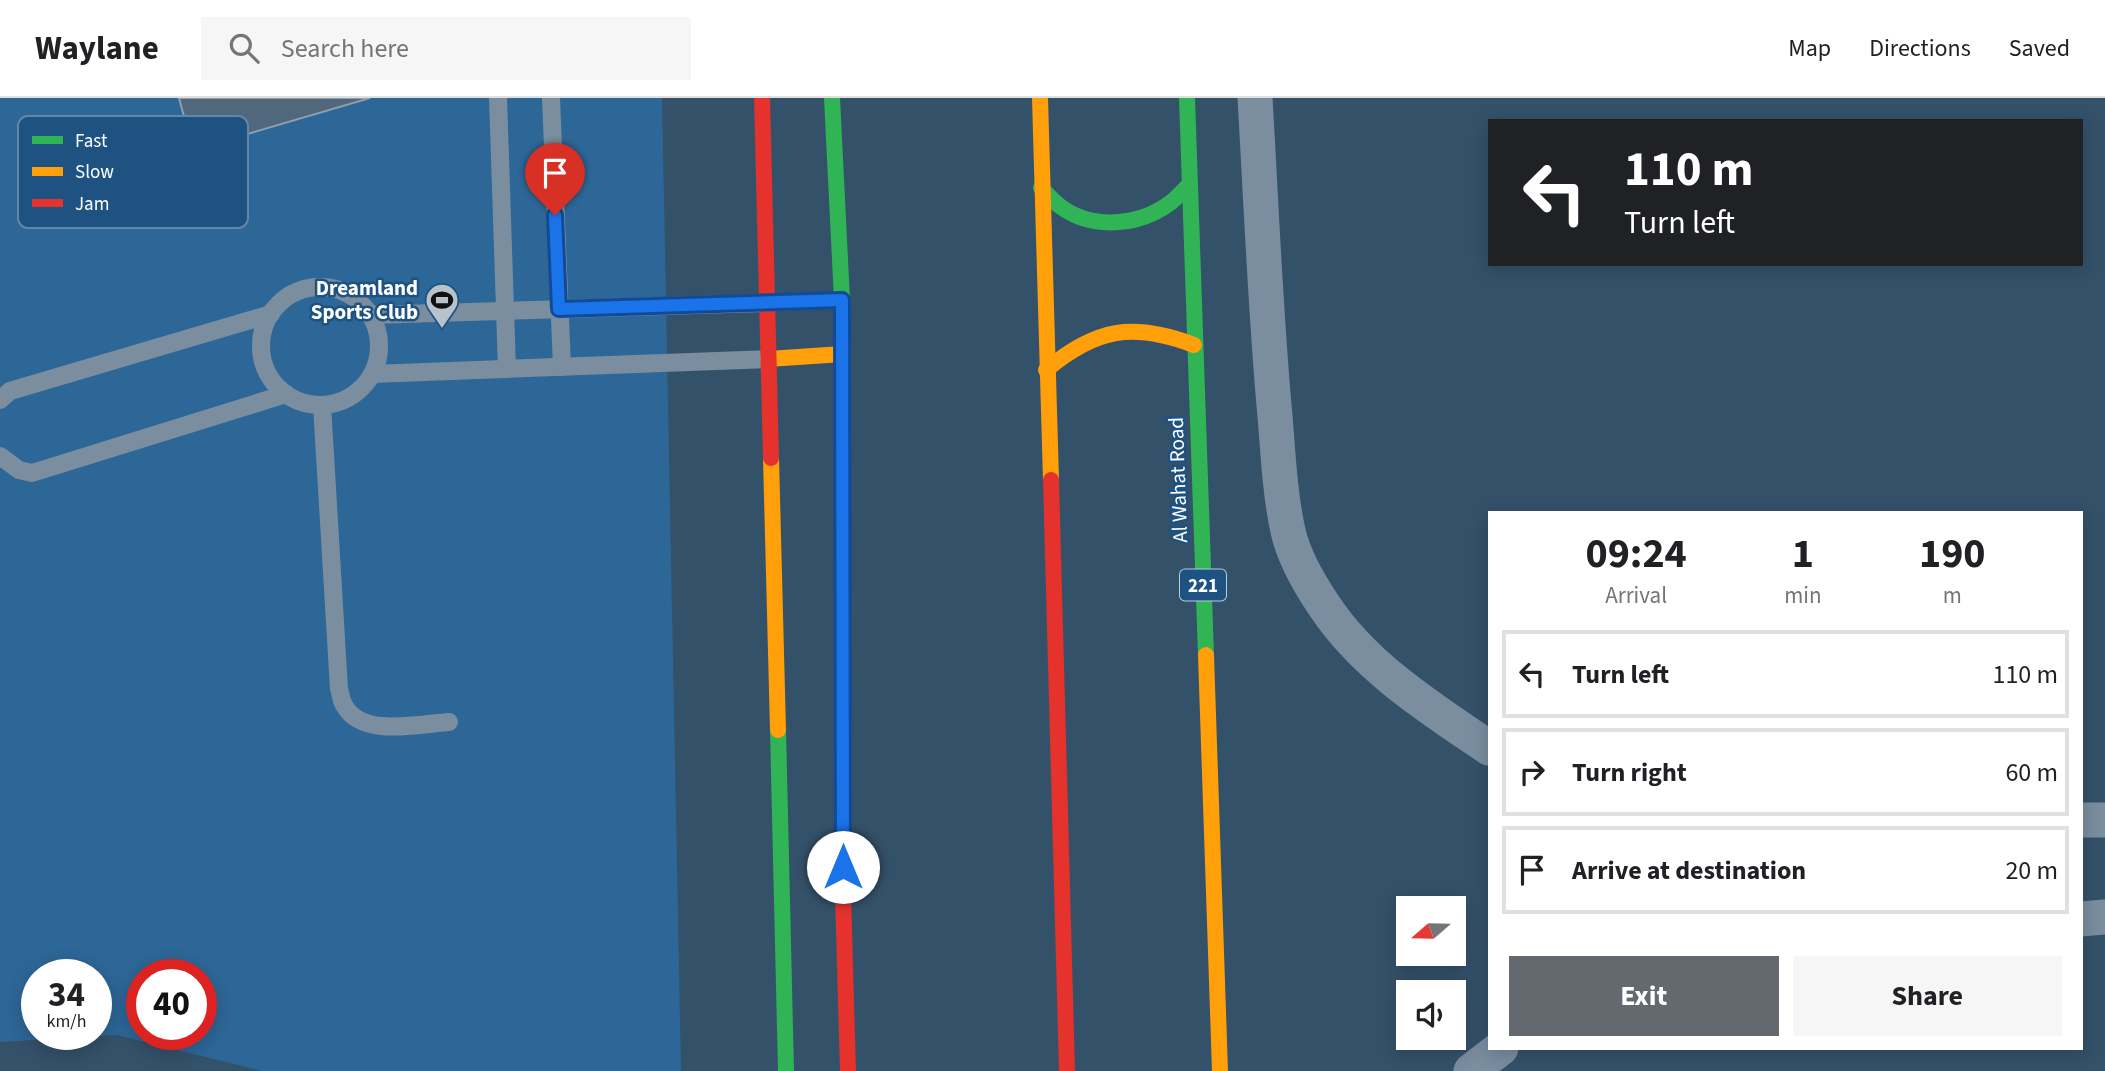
<!DOCTYPE html>
<html lang="en">
<head>
<meta charset="utf-8">
<style>
  body { margin:0; font-family:"Source Sans 3",sans-serif; background:#f6f6f6; color:#202124; height:100vh; display:flex; flex-direction:column; font-size:26px; white-space:nowrap }
  * { box-sizing:border-box; margin:0 }
  p { font-size:23px; color:#757577 }
  .icon { flex:none; width:38px; height:38px; fill:none; stroke:currentColor; stroke-width:2; stroke-linecap:round; stroke-linejoin:round }
  .map { position:relative; flex:1; overflow:hidden }
  .drawer { position:absolute; left:1488px; top:413px; width:595px; height:539px; display:flex; flex-direction:column; background:#fff; border-radius:0px; box-shadow:0 4px 18px #0003 }
  .drawer>* { flex:none }
  .guide { position:absolute; left:1488px; top:21px; width:595px; height:147px; border-radius:0px; box-shadow:0 4px 18px #0003; background:#202124; color:#fff; overflow:hidden }
  .needle { width:46px; rotate:250deg }
  .tools { position:absolute; left:1396px; top:798px; display:grid; gap:14px }
  .tools a { display:grid; place-items:center; width:70px; height:70px; border-radius:0px; background:#fff; box-shadow:0 4px 18px #0003; font-size:35px }
  .speed { position:absolute; left:21px; top:861px; display:flex; gap:14px; font-size:35px; font-weight:700; text-align:center }
  .speed>* { display:grid; place-content:center; width:91px; height:91px; border-radius:50%; background:#fff; box-shadow:0 4px 18px #0003; line-height:1 }
  .speed small { font-size:18px; font-weight:400 }
  .speed .limit { border:10px solid #d22; background:#fff; color:#111 }
  .pin { position:absolute; display:grid; place-items:center; width:60px; height:60px; color:#fff; margin:-72px -30px; border-radius:50% 50% 50% 0; rotate:-45deg; box-shadow:0 0 7px #0007 }
  .pin .icon { rotate:45deg }
  .me { position:absolute; width:77px; margin:-38px; rotate:0deg; stroke-linejoin:round; filter:drop-shadow(0 0 5px #0008) }
  .turn { display:flex; align-items:center; gap:24px; height:147px; padding:0 21px; font-size:32px }
  .turn .icon { width:91px; height:91px; stroke-width:2.5 }
  .turn b { display:block; font-size:49px; line-height:60px }
  .eta { display:flex; justify-content:space-evenly; align-items:center; height:119px; text-align:center }
  .eta b { font-size:42px; font-weight:700; line-height:49px }
  .cta { display:flex; gap:14px; margin-top:auto; padding:14px 21px }
  .cta a { flex:1; height:80px; border-radius:0px; background:#64696f; color:#fff; font-size:28px; font-weight:700; line-height:80px; text-align:center }
  .cta a+a { background:#f6f6f6; color:#202124 }
  ul { padding:0; list-style:none }
  li { display:flex; align-items:center; gap:21px; height:88px; margin:0 14px 10px; padding:0 7px; border:4px solid #e0e0e0; border-radius:0px }
  li div { flex:1 }
  li b { display:block; font-size:26px }
  li em { font-style:normal }
  header { display:flex; align-items:center; gap:42px; box-sizing:border-box; height:98px; padding:0 35px; background:#fff; border-bottom:2px solid #e0e0e0 }
  header strong { font-size:33px }
  nav { display:flex; gap:38px; margin-inline-start:auto; font-size:24px }
  .search { width:490px; height:63px; background:#f6f6f6; display:flex; align-items:center; gap:18px; box-sizing:border-box; padding:0 24px; border-radius:0px; color:#757577; font-size:26px }
  .map>svg:first-child { display:block }
</style>
</head>
<body>
<header>
<strong>Waylane</strong>
<div class="search"><svg class="icon" aria-label="search" viewBox="0 0 24 24"><circle cx="10" cy="10" r="6"/><path d="M15 15l6 6"/></svg>Search here</div>
<nav><a>Map</a><a>Directions</a><a>Saved</a></nav>
</header>
<div class="map">
<svg width="2105" height="973" viewBox="0 0 2105 973">
  <rect width="100%" height="100%" fill="#34516a"/>
  <path fill="#2d6797" fill-rule="evenodd" d="M0 0H662L681 973H262L117 937 0 944ZM37 877H96V936H37ZM142 877H201V936H142Z"/>
  <path fill="#50677c" stroke="#8d9faf" stroke-width="2" d="M179 0H370L193 52Z"/>
  <g fill="none" stroke-linecap="round" stroke-linejoin="round">
    <g stroke="#7a8ea0" stroke-width="18">
      <path d="M498 0 507 271"/>
      <path d="M551 0 562 269"/>
      <circle cx="320" cy="248" r="59"/>
      <path d="M370 217 767 205"/>
      <path d="M372 276 768 261"/>
      <path d="M0 302 10 293 271 216"/>
      <path d="M322 307 339 591C341 596 341 603 344 607 361 640 419 626 449 624"/>
      <path d="M0 358 19 372 32 375 286 296"/>
    </g>
    <g stroke="#7a8ea0" stroke-width="35">
      <path d="M1255 0C1261 102 1265 205 1274 307 1278 349 1279 392 1288 433 1294 460 1310 487 1325 509 1365 569 1430 610 1489 650"/>
      <path d="M2081 722H2105"/>
      <path d="M2081 821 2105 819"/>
      <path d="M1471 973 1501 950"/>
    </g>
    <g stroke="#30b455" stroke-width="16">
      <path d="M832 0 842 202V482"/>
      <path d="M1187 0 1206 557"/>
      <path d="M1041 90C1047 96 1054 104 1061 109 1093 132 1139 128 1170 105 1177 100 1183 92 1190 86"/>
      <path d="M778 632 786 973"/>
    </g>
    <g stroke="#ff9f0a" stroke-width="16">
      <path d="M1040 0 1051 382"/>
      <path d="M768 261 843 256"/>
      <path d="M1046 272C1096 230 1133 224 1194 247"/>
      <path d="M771 360 778 632"/>
      <path d="M1206 557 1220 973"/>
    </g>
    <g stroke="#e5322d" stroke-width="16">
      <path d="M762 0 771 360"/>
      <path d="M767 205 842 202"/>
      <path d="M1051 382 1067 973"/>
      <path d="M842 482 843 796 848 973"/>
    </g>
  </g>
  <g fill="none" stroke-linecap="round" stroke-linejoin="round">
    <defs>
      <path id="route" d="M555 117 559 211 842 202 843 769"/>
    </defs>
    <use href="#route" stroke="#114b97" stroke-width="18"/>
    <use href="#route" stroke="#1a73e8" stroke-width="12"/>
  </g>
  <defs>
    <symbol id="stadium-pin" viewBox="-11 -11 22 30"><path d="M0 17L-7.5 6A9.5 9.5 0 1 1 7.5 6Z" fill="#b8c2cb" stroke="#1d5281"/><path d="M0-5a6.5 5 0 1 0 0 10a6.5 5 0 1 0 0-10ZM-3.5-1.8h7v3.6h-7Z" fill="#111"/></symbol>
  </defs>
  <g fill-rule="evenodd">
    <use href="#stadium-pin" x="423" y="183" width="38" height="52"/>
  </g>
  <g text-anchor="middle" stroke-width="5" stroke-linejoin="round" paint-order="stroke">
    <rect fill="#1d5281" stroke="#bbcbd9" stroke-width="2" x="1180" y="471.5" width="46" height="31" rx="5"/>
    <g font-size="19" font-weight="bold" fill="#fff">
      <text x="1203" y="494">221</text>
    </g>
    <g font-size="21" font-weight="bold" fill="#fff" stroke="#1d5281" text-anchor="end">
      <text x="418" y="197">Dreamland<tspan x="418" dy="24">Sports Club</tspan></text>
    </g>
    <g font-size="21" fill="#fff" stroke="#1d5281">
      <text transform="translate(1178 382) rotate(-92)" y="7">Al Wahat Road</text>
    </g>
  </g>
  <rect x="18" y="18" width="230" height="112" rx="10" fill="#1d5281" stroke="#6186a7" stroke-width="2"/>
  <rect x="32" y="38" width="31" height="8" fill="#30b455"/>
  <rect x="32" y="69" width="31" height="9" fill="#ff9f0a"/>
  <rect x="32" y="101" width="31" height="8" fill="#e5322d"/>
  <g font-size="19" fill="#fff">
    <text x="75" y="49">Fast</text>
    <text x="75" y="80">Slow</text>
    <text x="75" y="112">Jam</text>
  </g>
</svg>
<div class="tools">
<a><svg class="needle" viewBox="-14 -14 28 28"><path d="M0-13l5 13h-10z" fill="#e53935"/><path d="M0 13l5-13h-10z" fill="#757577"/></svg></a>
<a><svg class="icon" aria-label="sound" viewBox="0 0 24 24"><path d="M4 9h4l5-4v14l-5-4H4zM17 9q2 3 0 6"/></svg></a>
</div>
<div class="speed"><div>34<small>km/h</small></div><div class="limit">40</div></div>
<div class="pin" style="left:555px;top:117px;background:#d93025"><svg class="icon" aria-label="arrive" viewBox="0 0 24 24"><path d="M6 21V4h12l-3 4 3 4H6"/></svg></div>
<svg class="me" style="left:843px;top:769px" viewBox="-20 -20 40 40"><circle r="19" fill="#fff"/><path d="M0-13L10 11 0 6-10 11z" fill="#1a73e8"/></svg>
<div class="guide">
<div class="turn"><svg class="icon" aria-label="left" viewBox="0 0 24 24"><path d="M17 20v-9H6M10 6l-5 5 5 5"/></svg><div><b>110 m</b>Turn left</div></div>
</div>
<section class="drawer">
<div class="eta">
<div><b>09:24</b><p>Arrival</p></div>
<div><b>1</b><p>min</p></div>
<div><b>190</b><p>m</p></div>
</div>
<ul>
<li><svg class="icon" aria-label="left" viewBox="0 0 24 24"><path d="M17 20v-9H6M10 6l-5 5 5 5"/></svg><div><b>Turn left</b></div><em>110 m</em></li>
<li><svg class="icon" aria-label="right" viewBox="0 0 24 24"><path d="M7 20v-9h11M14 6l5 5-5 5"/></svg><div><b>Turn right</b></div><em>60 m</em></li>
<li><svg class="icon" aria-label="arrive" viewBox="0 0 24 24"><path d="M6 21V4h12l-3 4 3 4H6"/></svg><div><b>Arrive at destination</b></div><em>20 m</em></li>
</ul>
<div class="cta"><a>Exit</a><a>Share</a></div>
</section>
</div>
</body>
</html>
